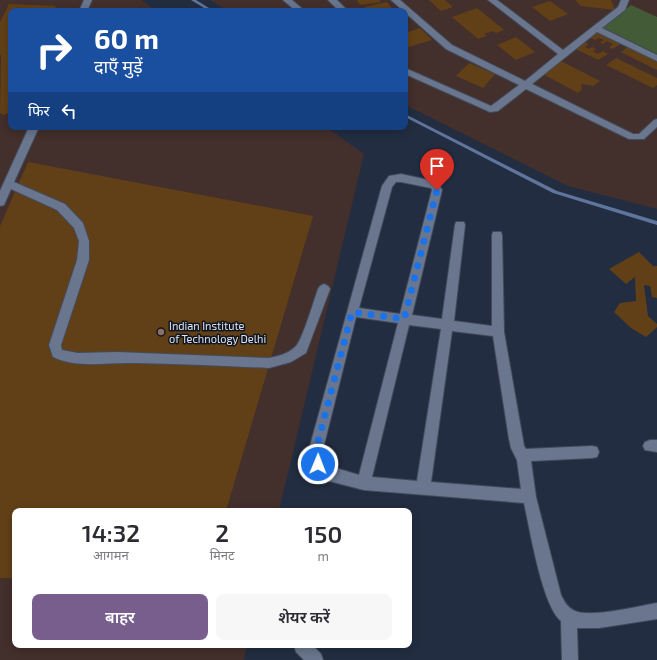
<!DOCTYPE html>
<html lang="hi">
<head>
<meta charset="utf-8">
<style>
  body { margin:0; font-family:"Exo 2","Noto Sans Devanagari",sans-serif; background:#f7f7f7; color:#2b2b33; height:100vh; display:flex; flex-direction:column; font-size:15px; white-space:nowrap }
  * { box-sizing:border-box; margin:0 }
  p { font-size:13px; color:#7c7c81 }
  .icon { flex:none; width:22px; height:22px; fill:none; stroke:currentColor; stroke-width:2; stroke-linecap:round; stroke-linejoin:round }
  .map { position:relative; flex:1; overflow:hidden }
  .details { position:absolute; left:12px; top:508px; width:400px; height:140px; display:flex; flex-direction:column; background:#fff; border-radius:8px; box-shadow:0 2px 10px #0003 }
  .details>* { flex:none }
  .guide { position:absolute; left:8px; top:8px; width:400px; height:122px; border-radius:8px; box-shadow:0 2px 10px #0003; background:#1a4fa0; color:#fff; overflow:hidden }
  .pin { position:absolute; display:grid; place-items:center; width:34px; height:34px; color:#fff; margin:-41px -17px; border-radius:50% 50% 50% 0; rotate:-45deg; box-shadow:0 0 4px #0007 }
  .pin .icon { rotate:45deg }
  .me { position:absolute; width:44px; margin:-22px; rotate:1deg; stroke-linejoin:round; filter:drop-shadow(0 0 3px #0008) }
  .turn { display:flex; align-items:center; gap:14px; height:84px; padding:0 20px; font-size:18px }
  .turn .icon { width:52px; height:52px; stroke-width:2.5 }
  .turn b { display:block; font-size:28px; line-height:34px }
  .then { display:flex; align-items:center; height:38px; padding:0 20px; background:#0003; gap:8px; font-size:15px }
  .eta { display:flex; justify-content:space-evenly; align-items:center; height:68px; text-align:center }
  .eta b { font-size:24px; font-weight:600; line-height:28px }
  .action { display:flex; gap:8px; margin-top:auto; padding:8px 20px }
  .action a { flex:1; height:46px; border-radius:8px; background:#775e8d; color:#fff; font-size:16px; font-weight:600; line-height:46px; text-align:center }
  .action a+a { background:#f7f7f7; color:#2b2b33 }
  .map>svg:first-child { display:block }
</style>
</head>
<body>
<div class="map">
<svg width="657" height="660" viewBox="0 0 657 660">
  <rect width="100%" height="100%" fill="#222d41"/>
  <g fill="#432f2b">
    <path d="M0 0H141L157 11H11V127H326L364 154 279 511H15V645H247L244 660H0Z"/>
    <path d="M210 0H657V209L568 186 405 105V11H228Z"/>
  </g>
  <path fill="#435b36" d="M631 5 657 17V54L603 28Z"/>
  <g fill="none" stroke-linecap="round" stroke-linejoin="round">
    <g fill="#5f759c" fill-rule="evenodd">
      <path d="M191 0H196L214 11H209Z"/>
      <path d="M405 114 557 191 657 221V225L553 193 405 117Z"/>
    </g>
  </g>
  <g fill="#624017">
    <path d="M357 0H379L381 2 360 5Z"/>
    <path d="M429 0H445L453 7 441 11Z"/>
    <path d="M575 0H611L615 10 581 6Z"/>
    <path d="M550 1 568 14 550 21 532 7Z"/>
    <path d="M387 2 394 11H368L365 7Z"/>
    <path d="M9 4 56 6 54 11H11V100L9 105 11 112 3 115 0 113 1 55H0V22Z"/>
    <path d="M477 8 504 30 496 33 493 31 484 34 487 36 478 39 452 17Z"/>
    <path d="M420 28 432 40 405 48V33Z"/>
    <path d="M598 32 622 43 613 49 609 47 613 44 607 41 603 44 600 43 604 40 599 38 595 40 590 38Z"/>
    <path d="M516 37 535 52 516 60 497 45Z"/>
    <path d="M584 42 589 44 585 47 589 49 592 47 596 49 593 51 598 54 603 51 608 54 598 60 574 48Z"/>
    <path d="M629 46 657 60V70L621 52Z"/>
    <path d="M616 58 657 78V85L653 88 606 65Z"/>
    <path d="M561 61 600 81 593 86 581 84 582 89 578 93 543 74Z"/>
    <path d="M469 63 495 74 483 88 456 76Z"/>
    <path d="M28 162 313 216 226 511H15V578H0V226Z"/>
    <path d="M639 252 653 266H657V298L652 297 650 286 644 285 648 316 657 324V327L646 337 631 328 614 312 620 303 636 301 635 277 626 284 609 269Z"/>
  </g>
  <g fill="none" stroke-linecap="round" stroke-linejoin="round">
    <defs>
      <g id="minor">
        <path d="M84 0H92L87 11H79Z"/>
        <path d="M283 0H292L305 11H296Z"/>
        <path d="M328 0H337L348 11H339Z"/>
        <path d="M391 0H400L452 45 525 81 558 54 488 0H497L563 50 618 7 621 0H629L625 10 602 28 657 55V61L597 32 532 84 633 134H639L654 120 657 119V127L644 139H629L526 89 498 111 490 112 405 74V68L491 106 519 85 446 49Z"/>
        <path d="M29 127H39L14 182 65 204 83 223 89 241V260L61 345 62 350 78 353 117 352 269 358C278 356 288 354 295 347 302 342 314 300 318 289L320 286 324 284 328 286 330 289 306 353 291 362 269 368C224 366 179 364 134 363 107 362 78 369 53 357L49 345 77 260 79 241 74 228 57 210 11 189 4 205 0 206V191Z"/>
        <path d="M401 174 438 182 442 190 412 315 442 319 455 225 456 222H464L465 225 454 321 492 326V235L493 232H501L502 235 504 332 524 446 526 449 592 446 597 447 599 452 597 457 592 458 531 461 536 497 561 595C564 601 567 607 573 610 588 619 639 606 657 603V619L599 628H577L578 660H562L561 621C542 606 530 529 524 503L364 490 329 481 316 475 308 453 382 186 389 176ZM396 182H401L431 188 432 190 400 314 359 308 392 187ZM356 317 398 323 359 475 326 465 322 453ZM409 325 441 329 417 481 372 477ZM452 331 493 336 509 439 511 448 517 460 521 489 431 482Z"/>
        <path d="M650 440H657V452L645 450 643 446 645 442Z"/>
        <path d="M294 645H312L321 654 323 660H304L296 652Z"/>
      </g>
    </defs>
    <use href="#minor" stroke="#424b5c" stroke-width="2"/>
    <use href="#minor" fill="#69768d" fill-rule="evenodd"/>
  </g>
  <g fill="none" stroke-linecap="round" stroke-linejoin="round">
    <path stroke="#1a73e8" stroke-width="7" stroke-dasharray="0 12.6" d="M318 464 315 453 352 312 404 319 437 190"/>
  </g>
  <circle fill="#8d6e63" stroke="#10151f" stroke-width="1.5" cx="161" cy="332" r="4"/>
  <g text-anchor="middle" stroke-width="3" stroke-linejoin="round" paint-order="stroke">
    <g font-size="11" fill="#dde5f2" stroke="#10151f" text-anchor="start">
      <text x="169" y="330">Indian Institute<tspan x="169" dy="13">of Technology Delhi</tspan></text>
    </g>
  </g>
</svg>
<div class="pin" style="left:437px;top:190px;background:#d93025"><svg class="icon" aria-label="arrive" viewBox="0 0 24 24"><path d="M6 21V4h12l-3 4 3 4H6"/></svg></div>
<svg class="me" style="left:318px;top:464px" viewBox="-20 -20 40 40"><circle r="17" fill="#1a73e8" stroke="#fff" stroke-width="3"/><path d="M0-11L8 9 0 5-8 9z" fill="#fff"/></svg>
<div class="guide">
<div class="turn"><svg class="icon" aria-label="right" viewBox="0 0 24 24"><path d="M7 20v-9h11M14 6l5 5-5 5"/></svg><div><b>60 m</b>दाएँ मुड़ें</div></div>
<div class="then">फिर<svg class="icon" aria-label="left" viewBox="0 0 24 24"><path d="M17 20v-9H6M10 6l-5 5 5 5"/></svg></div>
</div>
<section class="details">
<div class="eta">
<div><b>14:32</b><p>आगमन</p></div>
<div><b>2</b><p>मिनट</p></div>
<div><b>150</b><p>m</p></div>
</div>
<div class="action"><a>बाहर</a><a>शेयर करें</a></div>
</section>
</div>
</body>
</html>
